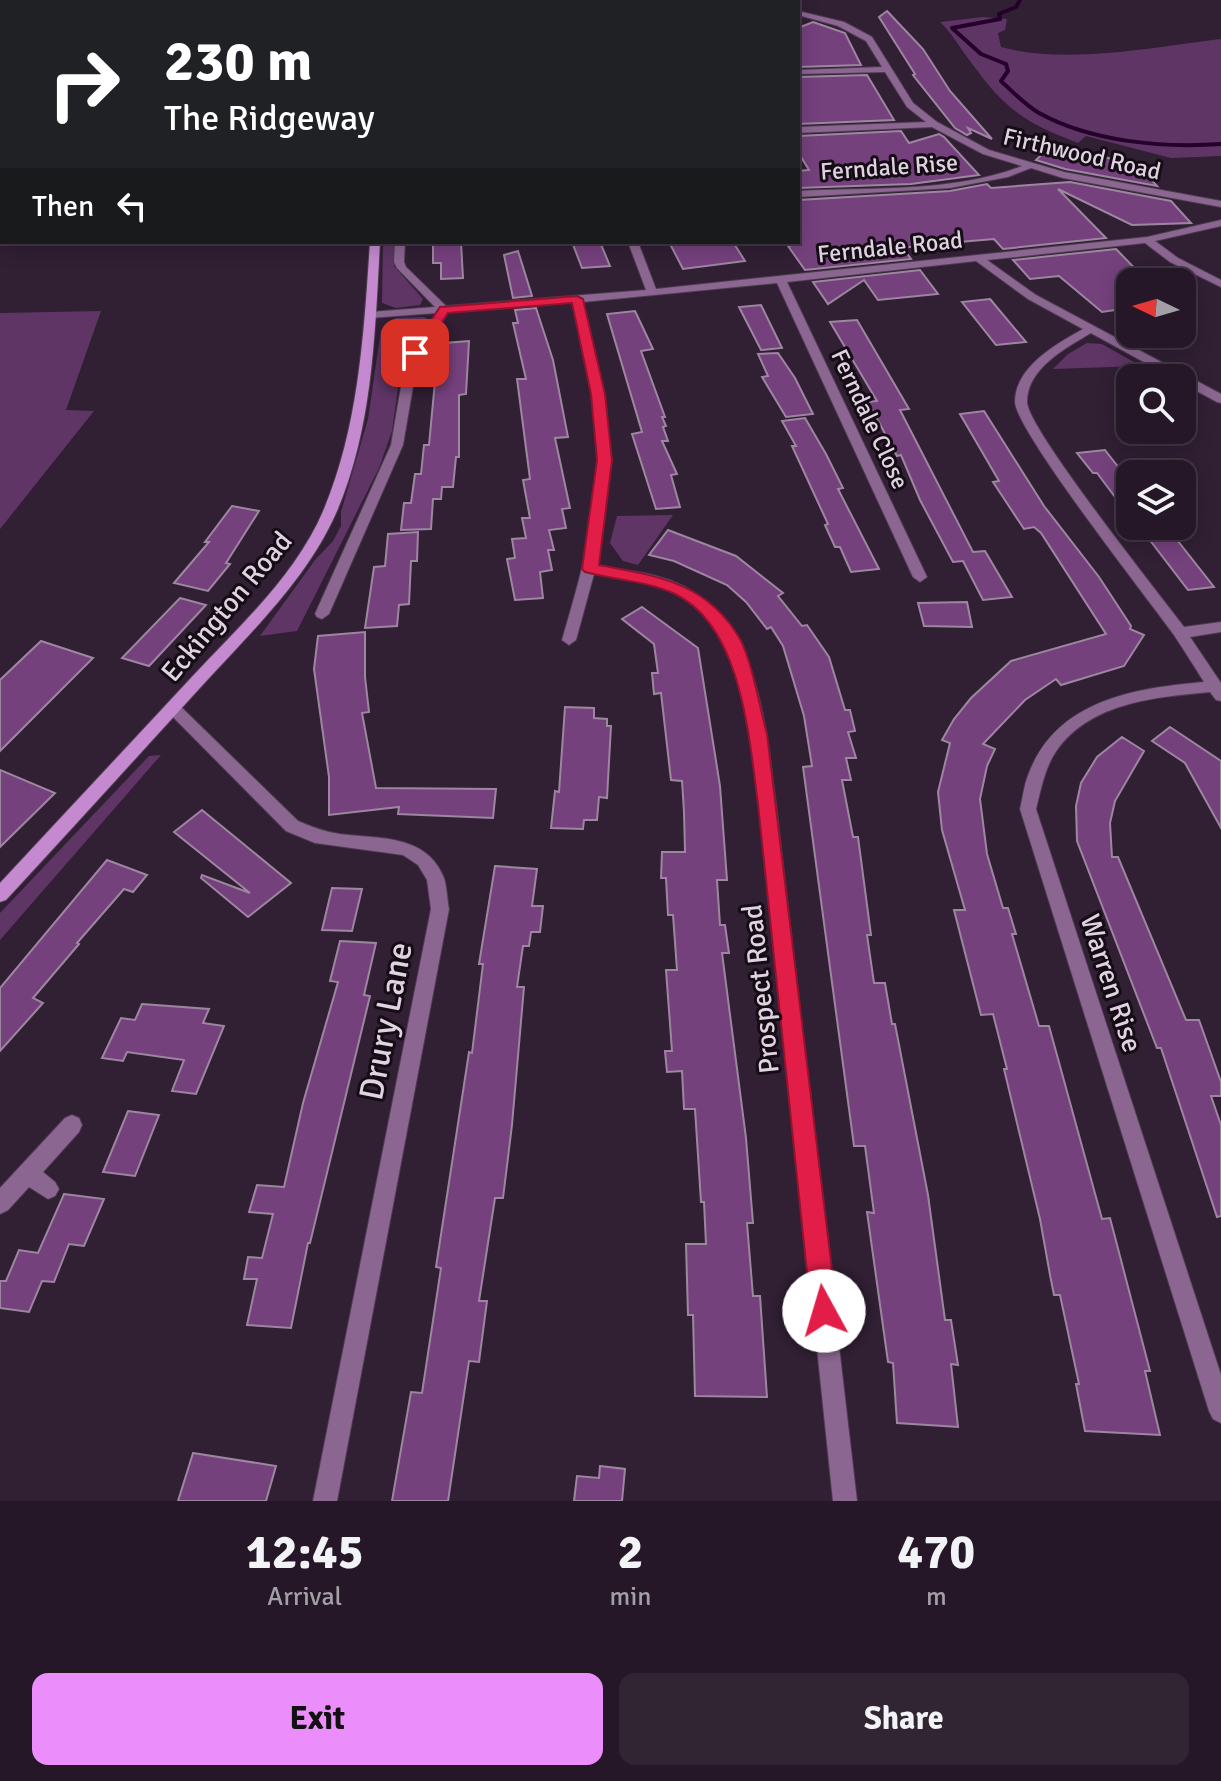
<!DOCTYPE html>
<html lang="en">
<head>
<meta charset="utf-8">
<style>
  body { margin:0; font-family:Signika,sans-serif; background:#312433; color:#f1f3f6; height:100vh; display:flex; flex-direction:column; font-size:30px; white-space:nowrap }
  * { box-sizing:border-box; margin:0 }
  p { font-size:26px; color:#a39fa7 }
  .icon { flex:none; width:44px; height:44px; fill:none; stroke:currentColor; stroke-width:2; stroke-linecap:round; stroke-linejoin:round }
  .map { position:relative; height:1501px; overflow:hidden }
  .drawer { display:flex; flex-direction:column; background:#251727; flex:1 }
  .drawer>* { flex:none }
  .guide { position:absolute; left:0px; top:0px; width:800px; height:244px; box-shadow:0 4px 20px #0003,0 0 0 2px #423644; background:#202124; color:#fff; overflow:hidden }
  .needle { width:52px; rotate:275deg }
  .tools { position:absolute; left:1116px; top:268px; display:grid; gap:16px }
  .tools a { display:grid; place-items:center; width:80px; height:80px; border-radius:16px; background:#251727; box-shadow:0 4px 20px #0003,0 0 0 2px #423644; font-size:40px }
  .pin { position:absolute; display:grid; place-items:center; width:68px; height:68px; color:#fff; margin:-34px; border-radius:16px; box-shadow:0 4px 12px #0006 }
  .me { position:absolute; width:88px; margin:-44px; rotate:354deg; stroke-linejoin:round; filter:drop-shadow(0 0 6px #0008) }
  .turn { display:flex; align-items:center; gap:28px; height:168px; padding:0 32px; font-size:36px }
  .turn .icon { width:104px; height:104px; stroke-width:2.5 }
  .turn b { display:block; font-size:56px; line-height:68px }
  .then { display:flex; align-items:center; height:76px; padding:0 32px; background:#0003; gap:16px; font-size:30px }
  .eta { display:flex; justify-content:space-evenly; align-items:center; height:136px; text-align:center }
  .eta b { font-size:48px; font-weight:800; line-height:56px }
  .action { display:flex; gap:16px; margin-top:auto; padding:16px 32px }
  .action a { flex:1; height:92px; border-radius:16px; background:#eb8dfb; color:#111; font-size:32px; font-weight:800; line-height:92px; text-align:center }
  .action a+a { background:#312433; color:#f1f3f6 }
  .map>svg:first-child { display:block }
</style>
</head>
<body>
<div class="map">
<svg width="1221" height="1501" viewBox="0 0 1221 1501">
  <rect width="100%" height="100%" fill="#311f34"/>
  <g fill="#5f3566">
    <path d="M983 17 1007 19 1005 30 998 33 1001 47C1066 65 1154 47 1221 39V156L1171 158 1086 136 1078 143C1023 122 1005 109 970 61 959 47 953 34 940 22Z"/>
    <path d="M383 242H394V266L423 299 420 305 396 308 382 303Z"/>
    <path d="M101 311 66 410 94 411 0 529V313Z"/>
    <path d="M424 317 430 320 405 354 401 366 392 431 379 468 297 631 260 636 315 560 333 541 341 526V512L368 419 381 330 396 318Z"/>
    <path d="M1087 343 1102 344 1141 366 1053 369 1068 354Z"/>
    <path d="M673 515 638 565 623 561 610 543 617 516Z"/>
    <path d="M161 755 0 940V913L149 756Z"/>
  </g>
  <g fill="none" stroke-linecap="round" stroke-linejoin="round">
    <path stroke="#24002a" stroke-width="4" d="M1020 0 1016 7 999 14 1000 19 952 28 981 54 1006 64 1008 71 1001 81C1013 92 1025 105 1039 113 1092 142 1162 148 1221 144"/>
  </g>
  <g fill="#75417d" stroke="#9d86a0" stroke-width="2">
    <path d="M887 11 923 49 950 91 992 139 968 128 971 133 967 135 955 128 913 75 915 74 879 17Z"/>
    <path d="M813 22 845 33 861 65 798 67V28Z"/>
    <path d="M867 75 894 120 798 124V77Z"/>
    <path d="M901 131 909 143 939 134 944 137 979 175 911 184 798 188V171L809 170 798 152V136Z"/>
    <path d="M1052 145 1138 165 1157 186 1065 169 1036 160Z"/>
    <path d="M1070 182 1171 201 1191 223 1132 225 1058 189 1106 238 1003 249 994 239 924 245 903 248 911 259 805 270 788 246 798 244V200L950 191 987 184 991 188Z"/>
    <path d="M433 242H461L463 278 441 279V263H433Z"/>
    <path d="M572 242H600L610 266 582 268Z"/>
    <path d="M669 242H733L745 261 683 269Z"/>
    <path d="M1116 249 1148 282H1130V322L1115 310 1102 312 1059 276 1030 279 1013 260Z"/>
    <path d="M518 251 532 296 513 298 504 255Z"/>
    <path d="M920 270 938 294 878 300 864 280 828 304 813 282Z"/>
    <path d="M990 299 1026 342 996 345 962 302Z"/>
    <path d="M761 305 782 348 761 350 739 307Z"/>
    <path d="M536 308 553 360 568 437 555 438 570 508 562 509 566 528 549 530 554 550H548L552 570 540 572 543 598 515 600 507 559 515 558 512 539 526 538 522 518H530L523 480 530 479 517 379H526L513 323H518L515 310Z"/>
    <path d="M635 311 653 349 641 351 665 417H662L666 426 663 427 668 441H662L677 474 671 475 680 507 656 509 632 434 642 432 607 314Z"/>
    <path d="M857 320 909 409 900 410 973 552 985 551 1012 597 983 600 963 561 953 562 920 500 901 455 897 456 868 402 877 401 830 322Z"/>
    <path d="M469 341 466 394 459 395V457H456L453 487H442L441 499H433L431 529 401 530 404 503H411L415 474H421L424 445H429L437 360H445L444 343Z"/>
    <path d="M778 353 795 378 813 414 786 417 762 377 768 376 758 354Z"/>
    <path d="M984 411 1044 506 1099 577 1131 626 1130 629 1144 635 1124 666 1061 685 1056 679 1025 700 983 744 995 749 987 766 980 799 987 854 1003 908H1008L1016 934H1012L1039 1026H1049L1102 1219 1110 1218 1150 1371H1145L1160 1435 1085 1431 1076 1384H1079L1060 1295H1054L1050 1275 1040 1219 1004 1069H1007L993 1014 981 1015 954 910H965L942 830 938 792 950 743 942 740 954 719 971 698 1011 661 1106 634 1041 533 1034 527 1024 529 993 482 999 481 960 414Z"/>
    <path d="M805 418 826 454 843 488 838 489 879 569 851 572 840 547H835L825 525 828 524 792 446H796L782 421Z"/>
    <path d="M1105 450 1123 473H1130V517L1097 473H1093L1077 453Z"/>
    <path d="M232 506 259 511 226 563 230 564 208 591 174 583 209 542H205Z"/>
    <path d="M668 530 736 556 783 593 778 596 802 626 807 625 829 657 845 710H850L855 731 848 732 856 758H846L851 780H842L853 837H858L871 935H867L874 983H885L892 1024H895L928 1195 945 1320H951L958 1365 951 1364 958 1427 897 1423 893 1363 888 1362 867 1212 874 1213 865 1146H854L803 767 812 766 804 716 783 646 771 627 767 629 746 602 727 585 674 561 649 555Z"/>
    <path d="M418 532 417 561H411L409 604 399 605 397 626 365 628 374 567 385 566 388 534Z"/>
    <path d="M1174 536 1214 587 1188 590 1149 539Z"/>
    <path d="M180 598 206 605 149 666 122 658Z"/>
    <path d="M967 602 972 627 924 626 918 603Z"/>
    <path d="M642 607 698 648 720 786 727 880H717L720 925H725L729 953H722L746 1138 753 1223H747L753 1296H760L767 1397 695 1396 693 1315H688L686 1244H706L704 1202H701L695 1109H684L682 1071 667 1072 665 1051H672L666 970H677L673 915H668L666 878H661L662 852H685L684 812 682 781 671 780 661 693 654 694 652 673H658L654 644 622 619Z"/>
    <path d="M365 632V677L369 712 362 713 376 788 496 789 493 818 398 814 399 807 329 815V777L314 669 318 636Z"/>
    <path d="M41 641 93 658 0 751V680Z"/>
    <path d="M565 707 594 708V718L607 719V726H611L607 798 599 797 597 820H584L583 829 551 828 555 791 559 792Z"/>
    <path d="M1170 727 1221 761V828L1185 763 1152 741Z"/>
    <path d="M1122 737 1144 751 1115 801 1110 823 1112 857H1118L1186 1020H1199L1221 1082V1096H1211L1221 1125V1216L1217 1217 1161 1048H1157L1077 841 1076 806 1081 783 1097 757Z"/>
    <path d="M0 770 55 793 0 847Z"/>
    <path d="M202 810 291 883 248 917 201 878 202 875 250 893 174 832Z"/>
    <path d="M107 860 147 875 133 892 124 889 77 943 79 944 33 998 43 1003 0 1051V988Z"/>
    <path d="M495 866 537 869 532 906H543L540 932H531L529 946H523L517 987H524L512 1125 503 1198H495L479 1301H487L479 1362 469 1361 448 1501H392L411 1392 422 1393 441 1268 436 1267 469 1052 472 1053 483 964H479Z"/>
    <path d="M332 888 362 889 352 931 322 930Z"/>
    <path d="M340 941 376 943 364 995 370 996 310 1243H308L291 1328 247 1325 257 1279H244L248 1257 262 1258 273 1214 249 1212 257 1185 284 1187 303 1103 338 982 330 981Z"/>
    <path d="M142 1004 209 1009 203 1023 224 1026 196 1094 172 1091 184 1060 127 1052 123 1061 102 1058 121 1018 135 1020Z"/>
    <path d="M128 1111 159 1115 135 1176 103 1172Z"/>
    <path d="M64 1194 104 1199 84 1246 69 1244 54 1282 42 1281 29 1312 0 1308V1281H6L19 1250 38 1253Z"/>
    <path d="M193 1453 276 1466 266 1501H178Z"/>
    <path d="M600 1466 625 1469 622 1501H574L577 1476 599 1478Z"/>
  </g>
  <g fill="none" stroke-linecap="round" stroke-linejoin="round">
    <defs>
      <g id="street">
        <path d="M798 11 844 22 872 37 913 103 937 122 989 150 1064 172 1221 201V207L1063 178 1031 168 1008 177 950 188 798 197V191C871 187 953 193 1022 166L983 154 932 127 798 133V127L926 122 907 107 885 72 798 74V70L882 67 866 41 838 26 798 15Z"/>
        <path d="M1221 220V226L1155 241 1178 258 1221 280V287L1170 262 1145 243 987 260 1036 295 1221 394V403L1217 402 1182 383V378H1173L1091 333C1066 348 1027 368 1027 402 1027 428 1160 595 1184 627L1221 622V632L1190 637 1221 683V701L1216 700 1210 692C1157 697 1091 702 1057 750 1045 767 1041 789 1036 809L1221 1375V1423L1213 1419 1209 1411 1020 809C1023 797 1024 784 1029 773 1057 700 1135 688 1204 682 1194 666 1184 650 1174 635 1149 600 1016 431 1015 402 1015 367 1056 344 1083 329L1028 299 976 261 787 282 927 577 920 582 913 577 777 283 583 302C606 398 619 467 596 566 626 570 659 573 685 587 760 627 766 730 776 804L857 1501H833L760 804C750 733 747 628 672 592 648 581 620 578 594 574L576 640 569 645 562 640C579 581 597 522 598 460 598 407 584 354 572 302L448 312 417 363 403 445 329 614 322 619 317 617 315 614 391 445 405 363 437 313 370 318 365 315 370 312 435 307 397 268 394 262 395 242H405L404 262 406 267 446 306 646 290 628 242H638L656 289 1147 237Z"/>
        <path d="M173 702 178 704 298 821C312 827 325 832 340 834 379 839 427 834 444 878 447 887 447 899 449 909L337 1501H313L431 909 427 880 418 865 403 855 315 843 286 831 168 712 165 708 168 704Z"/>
        <path d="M72 1115 79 1118 82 1125 79 1132 43 1172 55 1182 59 1189 55 1196 48 1199 29 1187 8 1210 0 1214V1188L65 1118Z"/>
      </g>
      <g id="secondary">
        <rect x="366" y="0" width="8" height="2"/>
        <path d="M370 242H380C375 332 373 427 337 511 307 580 249 634 199 689 135 759 71 830 6 900L0 902V883C63 815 127 747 190 679 238 627 296 576 324 509 359 425 364 332 370 242Z"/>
      </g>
    </defs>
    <use href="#street" stroke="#4d3c50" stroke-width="2"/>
    <use href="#secondary" stroke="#4d3c50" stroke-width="2"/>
    <use href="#street" fill="#8b6691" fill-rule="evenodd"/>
    <use href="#secondary" fill="#c489ce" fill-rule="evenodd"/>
  </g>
  <path fill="#e11d48" stroke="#92132f" stroke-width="2" d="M577 296 583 299 605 394 612 460 599 565C657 576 707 582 740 639 752 661 760 709 767 734L837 1311 833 1320 824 1324 815 1320 811 1311 758 804C749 738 742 626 675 594 647 581 614 580 585 572L582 569 597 460 591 394 572 303 448 313 420 356 409 353 440 307Z"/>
  <g text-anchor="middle" stroke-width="6" stroke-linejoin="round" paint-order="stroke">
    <g font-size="24" fill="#dfd3e1" stroke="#150c16">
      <text transform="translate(1082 154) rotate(13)" y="8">Firthwood Road</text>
      <text transform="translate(889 167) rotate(-4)" y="8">Ferndale Rise</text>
      <text transform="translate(890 247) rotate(-6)" y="8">Ferndale Road</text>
      <text transform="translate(870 419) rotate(65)" y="8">Ferndale Close</text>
    </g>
    <g font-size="28" fill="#dfd3e1" stroke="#150c16">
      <text transform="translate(226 606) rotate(-50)" y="10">Eckington Road</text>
      <text transform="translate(1112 983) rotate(72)" y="10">Warren Rise</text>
      <text transform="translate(760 989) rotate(-96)" y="10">Prospect Road</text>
    </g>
    <g font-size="34" fill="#dfd3e1" stroke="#150c16">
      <text transform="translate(385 1021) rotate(-79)" y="12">Drury Lane</text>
    </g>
  </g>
</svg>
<div class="tools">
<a><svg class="needle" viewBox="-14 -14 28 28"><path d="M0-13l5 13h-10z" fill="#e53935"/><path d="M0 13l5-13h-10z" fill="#a39fa7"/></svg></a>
<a><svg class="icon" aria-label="search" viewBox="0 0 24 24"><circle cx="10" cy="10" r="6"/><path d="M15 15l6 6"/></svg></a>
<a><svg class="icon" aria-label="layers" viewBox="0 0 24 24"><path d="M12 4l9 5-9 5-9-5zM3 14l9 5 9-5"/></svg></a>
</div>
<div class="pin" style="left:415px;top:353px;background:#d93025"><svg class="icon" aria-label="arrive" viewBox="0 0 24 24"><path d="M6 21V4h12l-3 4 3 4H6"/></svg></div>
<svg class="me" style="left:824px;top:1311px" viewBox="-20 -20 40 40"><circle r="19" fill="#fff"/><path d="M0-13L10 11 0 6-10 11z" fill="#e11d48"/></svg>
<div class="guide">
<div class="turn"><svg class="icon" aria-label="right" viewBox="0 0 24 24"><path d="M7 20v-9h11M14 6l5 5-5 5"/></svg><div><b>230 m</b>The Ridgeway</div></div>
<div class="then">Then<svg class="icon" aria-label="left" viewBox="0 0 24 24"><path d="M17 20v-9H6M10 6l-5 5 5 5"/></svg></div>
</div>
</div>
<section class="drawer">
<div class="eta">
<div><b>12:45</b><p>Arrival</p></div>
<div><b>2</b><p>min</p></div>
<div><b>470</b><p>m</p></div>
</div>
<div class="action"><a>Exit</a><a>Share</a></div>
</section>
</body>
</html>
